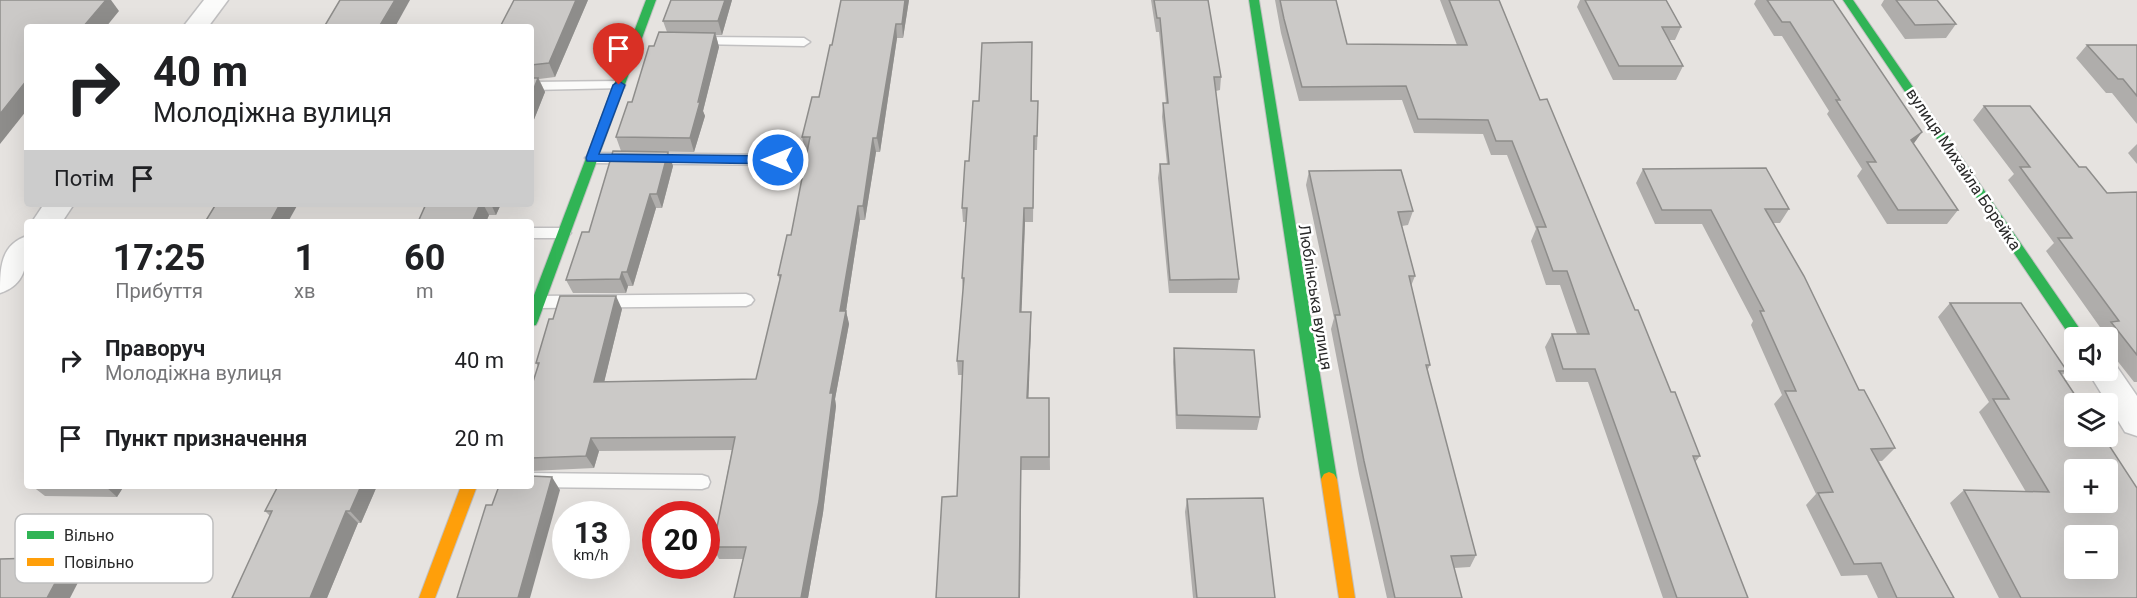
<!DOCTYPE html>
<html lang="uk">
<head>
<meta charset="utf-8">
<style>
  body { margin:0; font-family:Roboto,sans-serif; background:#f6f6f6; color:#202124; height:100vh; display:flex; flex-direction:column; font-size:22px; white-space:nowrap }
  * { box-sizing:border-box; margin:0 }
  p { font-size:20px; color:#757577 }
  .icon { flex:none; width:33px; height:33px; fill:none; stroke:currentColor; stroke-width:2; stroke-linecap:round; stroke-linejoin:round }
  .map { position:relative; flex:1; overflow:hidden }
  .sheet { position:absolute; left:24px; top:219px; width:510px; height:270px; display:flex; flex-direction:column; background:#fff; border-radius:6px; box-shadow:0 6px 24px #0002 }
  .sheet>* { flex:none }
  .top-card { position:absolute; left:24px; top:24px; width:510px; height:183px; border-radius:6px; box-shadow:0 6px 24px #0002; background:#fff; color:#202124; overflow:hidden }
  .fabs { position:absolute; left:2064px; top:327px; display:grid; gap:12px }
  .fabs a { display:grid; place-items:center; width:54px; height:54px; border-radius:6px; background:#fff; box-shadow:0 6px 24px #0002; font-size:30px }
  .speed { position:absolute; left:552px; top:501px; display:flex; gap:12px; font-size:30px; font-weight:700; text-align:center }
  .speed>* { display:grid; place-content:center; width:78px; height:78px; border-radius:50%; background:#fff; box-shadow:0 6px 24px #0002; line-height:1 }
  .speed small { font-size:15px; font-weight:400 }
  .speed .limit { border:9px solid #d22; background:#fff; color:#111 }
  .pin { position:absolute; display:grid; place-items:center; width:51px; height:51px; color:#fff; margin:-62px -26px; border-radius:50% 50% 50% 0; rotate:-45deg; box-shadow:0 0 6px #0007 }
  .pin .icon { rotate:45deg }
  .me { position:absolute; width:66px; margin:-33px; rotate:270deg; stroke-linejoin:round; filter:drop-shadow(0 0 4px #0008) }
  .turn { display:flex; align-items:center; gap:21px; height:126px; padding:0 30px; font-size:27px }
  .turn .icon { width:78px; height:78px; stroke-width:2.5 }
  .turn b { display:block; font-size:42px; line-height:51px }
  .then { display:flex; align-items:center; height:57px; padding:0 30px; background:#0003; gap:12px; font-size:22px }
  .eta { display:flex; justify-content:space-evenly; align-items:center; height:102px; text-align:center }
  .eta b { font-size:36px; font-weight:700; line-height:42px }
  ul { padding:0; list-style:none }
  li { display:flex; align-items:center; gap:18px; height:78px; padding:0 30px }
  li div { flex:1 }
  li b { display:block; font-size:22px }
  li em { font-style:normal }
  .map>svg:first-child { display:block }
</style>
</head>
<body>
<div class="map">
<svg width="2137" height="598" viewBox="0 0 2137 598">
  <rect width="100%" height="100%" fill="#e6e3e0"/>
  <g fill="none" stroke-linecap="round" stroke-linejoin="round">
    <defs>
      <g id="lane">
        <path d="M699 37 804 38 810 42 804 46 695 44 693 41Z"/>
        <path d="M619 81 624 82 625 85 624 88 531 90V82Z"/>
        <path d="M592 153 778 155 785 160 778 165 592 163 585 158Z"/>
        <path d="M531 228H564L571 233 564 238H531Z"/>
        <path d="M746 294 751 296 754 300 751 304 746 306 538 308 531 303 533 298 538 296Z"/>
        <path d="M531 473 702 475 708 477 710 482 708 487 702 489 531 487 527 486H531Z"/>
      </g>
      <g id="street">
        <path d="M204 0H228L208 27H183Z"/>
        <path d="M44 204H74L62 222H32Z"/>
        <path d="M27 236C27 261 28 284 0 293 0 269 0 245 27 236Z"/>
        <path d="M2108 359 2113 361 2137 396V436L2125 432 2087 370H2108Z"/>
      </g>
      <g id="fast">
        <path d="M646 0H656L538 321 536 325 531 326V303Z"/>
        <path d="M1249 0H1259L1337 479 1334 484 1329 486 1324 484 1321 479Z"/>
        <path d="M1843 0H1853L2086 338H2074V342Z"/>
      </g>
      <g id="slow">
        <path d="M1329 472 1334 474 1337 479 1355 598H1339L1321 479 1324 474Z"/>
        <path d="M461 486H477L435 598H419Z"/>
      </g>
    </defs>
    <use href="#lane" stroke="#c1c0c1" stroke-width="3"/>
    <use href="#street" stroke="#c1c0c1" stroke-width="3"/>
    <use href="#fast" stroke="#c1c0c1" stroke-width="2"/>
    <use href="#slow" stroke="#c1c0c1" stroke-width="2"/>
    <use href="#lane" fill="#fbfbfa" fill-rule="evenodd"/>
    <use href="#street" fill="#fbfbfa" fill-rule="evenodd"/>
    <use href="#fast" fill="#30b455" fill-rule="evenodd"/>
    <use href="#slow" fill="#ff9f0a" fill-rule="evenodd"/>
  </g>
  <g fill="#afadab">
    <path d="M588 0 555 77 539 79 545 92 531 127V27Z"/>
    <path d="M671 0H732L722 35H716L719 47 703 111 705 116 694 152 621 151 616 137 632 102 654 46 667 32 663 21Z"/>
    <path d="M909 0 903 38H897L880 152H876L865 220H860L846 311 849 324 835 399 836 406 823 513 808 598H734L743 559H719L713 547 732 450 599 451 594 468 531 471V388L538 366 536 363 622 309 604 382 756 379 780 281 778 275 791 235 807 151H805L802 137 819 97 832 45Z"/>
    <path d="M1151 0H1208L1221 77 1220 90 1216 91 1239 279 1237 293H1169L1158 178 1160 164H1167L1162 117 1163 103H1166L1159 32H1156Z"/>
    <path d="M1275 0H1336L1347 44 1457 45 1440 0H1499L1540 100 1700 456 1695 462 1748 598H1663L1588 382H1556L1545 347 1552 334H1577L1560 285H1546L1531 241 1536 229 1507 155H1491L1483 134 1414 133 1402 100 1299 101 1281 33Z"/>
    <path d="M1580 0H1666L1681 27 1675 40H1669L1683 66 1676 80H1613L1577 7Z"/>
    <path d="M1756 0H1833L1922 132 1913 144 1958 210 1947 224H1887L1857 176 1862 169 1827 114 1829 111 1782 36H1774L1754 4Z"/>
    <path d="M1884 0H1937L1956 24 1946 38 1905 39 1881 5Z"/>
    <path d="M1032 42V101L1038 115 1037 150H1034L1033 222H1025L1021 312 1031 326 1028 398H1049L1050 470H1021L1020 598H936L957 496 962 375H958L957 361 963 292 962 278 966 222H963L962 208 969 161 979 101Z"/>
    <path d="M2087 45H2137V124L2112 93H2106L2076 58Z"/>
    <path d="M1984 106 2079 167 2107 193 2137 192V382H2134L2108 349V338H2098L2097 335 2102 330 2046 251 2054 243 2008 180 2014 174 1973 120Z"/>
    <path d="M2137 144V164L2128 153Z"/>
    <path d="M668 152 673 166 662 208H656L633 286H628L626 293H573L566 280 589 232Z"/>
    <path d="M1643 169 1789 209 1780 223H1773L1859 390 1895 448 1882 461H1879L1954 598H1878L1867 575 1841 576 1806 505 1816 494 1774 404 1782 395 1751 325 1753 321 1702 224H1655L1636 183Z"/>
    <path d="M1309 171 1413 211 1408 225 1402 226 1415 276 1411 286 1430 365 1427 371 1476 555 1470 567 1454 568 1462 598H1387L1359 474 1331 329 1334 318 1306 185Z"/>
    <path d="M426 204H501L496 215H489L486 222H418Z"/>
    <path d="M1950 303 2067 371 2062 375 2137 598H1999L1950 503 1964 490 2026 492 1979 412 1989 402 1938 317Z"/>
    <path d="M1174 348 1260 417 1257 430 1176 429 1173 362Z"/>
    <path d="M32 486H124L117 497 45 496Z"/>
    <path d="M278 486H377L361 523H358L327 598H232L270 516 265 511Z"/>
    <path d="M1187 499 1275 598H1193L1185 512Z"/>
  </g>
  <g fill="#8e8d8b">
    <path d="M106 0H111L119 11 106 27H83Z"/>
    <path d="M395 0H410L395 27H379Z"/>
    <path d="M576 0H588L555 77 549 63Z"/>
    <path d="M725 0H732L722 35 718 21Z"/>
    <path d="M905 0H909L903 38 902 24Z"/>
    <path d="M896 24 897 38 880 152 877 138Z"/>
    <path d="M715 33 719 47 703 111 705 116 694 152 690 138Z"/>
    <path d="M538 78 545 92 531 127V96Z"/>
    <path d="M27 80V110L0 144V114Z"/>
    <path d="M1922 132 1912 146 1911 140Z"/>
    <path d="M873 138 876 152 865 220 863 206Z"/>
    <path d="M668 152 673 166 662 208 657 194Z"/>
    <path d="M650 194 656 208 633 286 627 272Z"/>
    <path d="M280 204H298L288 222H270Z"/>
    <path d="M480 204H483L489 215 486 222H472Z"/>
    <path d="M491 204H501L496 215Z"/>
    <path d="M858 206 860 220 846 311 849 324 835 399 836 406 823 513 808 598H801L840 311Z"/>
    <path d="M1024 208 1025 222 1021 326 1020 312Z"/>
    <path d="M622 272 628 286 626 293 620 279Z"/>
    <path d="M616 296 622 309 601 395 594 382Z"/>
    <path d="M1031 312V326L1028 411 1027 398Z"/>
    <path d="M591 438 599 451 594 468 586 456Z"/>
    <path d="M1021 457V470L1020 598H1019Z"/>
    <path d="M552 477 560 490 530 598H518Z"/>
    <path d="M105 486H124L117 497Z"/>
    <path d="M361 486H377L361 523 350 511Z"/>
    <path d="M346 511 358 523 327 598H310Z"/>
    <path d="M69 557 85 569 70 598H47Z"/>
  </g>
  <g fill="#cbc9c7" stroke="#8e8d8b" stroke-width="1.5" fill-rule="evenodd">
    <path d="M0 0H106L83 27H27V80L0 114Z"/>
    <path d="M340 0H395L379 27H324Z"/>
    <path d="M514 0H576L549 63 531 65V27H500Z"/>
    <path d="M671 0H725L718 21H663Z"/>
    <path d="M841 0H905L902 24H896L877 138H873L863 206H858L840 311H846L830 393H833L819 501 801 598H734L746 547H713L735 437 591 438 586 456 531 458V388L539 363H536L549 319H553L560 296H616L594 382 756 379 781 275H778L787 235H791L810 137H802L812 97H819L830 45H832Z"/>
    <path d="M1154 0H1208L1221 77H1214L1239 279 1170 280 1160 164H1169L1163 103H1168L1160 18H1157Z"/>
    <path d="M1280 0H1336L1347 44 1467 45 1449 0H1499L1540 100 1547 99 1635 310H1638L1671 392H1675L1700 456H1693L1748 598H1677L1595 369H1563L1552 334H1589L1567 271H1553L1537 227H1546L1512 141H1496L1488 120 1418 119 1406 86 1302 87 1284 19Z"/>
    <path d="M1585 0H1666L1681 27H1662L1683 66H1619Z"/>
    <path d="M1767 0H1833L1922 132 1911 140 1958 210H1898L1867 162H1876L1836 100H1840L1790 22H1782Z"/>
    <path d="M1896 0H1937L1956 24 1915 25Z"/>
    <path d="M659 32 715 33 698 102H700L690 138 616 137 628 102H632L649 46H654Z"/>
    <path d="M1032 42 1031 101H1038L1037 136H1034L1033 208H1024L1020 312H1031L1027 398H1049V457H1021L1019 598H936L942 497 957 496 963 361H957L964 278H962L967 208H962L965 161H969L973 101H979L982 43Z"/>
    <path d="M2087 45H2137V96L2123 79H2118Z"/>
    <path d="M531 78H538L531 96Z"/>
    <path d="M1984 106H2030L2079 167H2086L2107 193 2137 192V355L2111 322 2119 321 2058 238H2072L2020 167H2030Z"/>
    <path d="M613 151 668 152 657 194H650L627 272H622L620 279 566 280 582 232H589Z"/>
    <path d="M1766 168 1789 209H1765L1804 276 1859 390H1864L1895 448 1871 449 1954 598H1897L1881 563 1854 564 1818 493 1833 492 1785 391H1796L1760 311H1764L1711 210H1662L1643 169Z"/>
    <path d="M1401 170 1413 211 1398 212 1415 276H1409L1430 365H1426L1476 555 1451 556 1462 598H1395L1364 461 1335 315H1340L1309 171Z"/>
    <path d="M216 204H280L270 222H205Z"/>
    <path d="M426 204H480L472 222H418Z"/>
    <path d="M1950 303H2021L2067 371H2059L2081 404H2074V436H2103L2137 488V598H2021L1964 490 2049 492 1993 399H2009ZM2074 470H2108V502H2074ZM2074 536H2108V568H2074Z"/>
    <path d="M1174 348 1254 350 1260 417 1177 415Z"/>
    <path d="M531 476 552 477 518 598H457L486 505H492L499 486H531Z"/>
    <path d="M278 486H361L350 511H346L310 598H232L272 511H265Z"/>
    <path d="M1263 498 1275 598H1197L1187 499Z"/>
    <path d="M69 557 47 598H0V559Z"/>
  </g>
  <path fill="#1a73e8" stroke="#114b97" stroke-width="1.5" d="M619 81 625 85 599 154 778 156 784 160 778 164 587 161 586 158 613 85Z"/>
  <g text-anchor="middle" stroke-width="5" stroke-linejoin="round" paint-order="stroke">
    <g font-size="16" fill="#292929" stroke="#fff">
      <text transform="translate(1964 169) rotate(56)" y="6">вулиця Михайла Борейка</text>
      <text transform="translate(1316 297) rotate(81)" y="6">Люблінська вулиця</text>
    </g>
  </g>
  <rect x="15" y="514" width="198" height="69" rx="9" fill="#fff" stroke="#bfbfbf" stroke-width="1.5"/>
  <rect x="27" y="531" width="27" height="8" fill="#30b455"/>
  <rect x="27" y="558" width="27" height="8" fill="#ff9f0a"/>
  <g font-size="16" fill="#292929">
    <text x="64" y="541">Вільно</text>
    <text x="64" y="568">Повільно</text>
  </g>
</svg>
<div class="fabs">
<a><svg class="icon" aria-label="sound" viewBox="0 0 24 24"><path d="M4 9h4l5-4v14l-5-4H4zM17 9q2 3 0 6"/></svg></a>
<a><svg class="icon" aria-label="layers" viewBox="0 0 24 24"><path d="M12 4l9 5-9 5-9-5zM3 14l9 5 9-5"/></svg></a>
<a>+</a>
<a>−</a>
</div>
<div class="speed"><div>13<small>km/h</small></div><div class="limit">20</div></div>
<div class="pin" style="left:619px;top:85px;background:#d93025"><svg class="icon" aria-label="arrive" viewBox="0 0 24 24"><path d="M6 21V4h12l-3 4 3 4H6"/></svg></div>
<svg class="me" style="left:778px;top:160px" viewBox="-20 -20 40 40"><circle r="17" fill="#1a73e8" stroke="#fff" stroke-width="3"/><path d="M0-11L8 9 0 5-8 9z" fill="#fff"/></svg>
<div class="top-card">
<div class="turn"><svg class="icon" aria-label="right" viewBox="0 0 24 24"><path d="M7 20v-9h11M14 6l5 5-5 5"/></svg><div><b>40 m</b>Молодіжна вулиця</div></div>
<div class="then">Потім<svg class="icon" aria-label="arrive" viewBox="0 0 24 24"><path d="M6 21V4h12l-3 4 3 4H6"/></svg></div>
</div>
<section class="sheet">
<div class="eta">
<div><b>17:25</b><p>Прибуття</p></div>
<div><b>1</b><p>хв</p></div>
<div><b>60</b><p>m</p></div>
</div>
<ul>
<li><svg class="icon" aria-label="right" viewBox="0 0 24 24"><path d="M7 20v-9h11M14 6l5 5-5 5"/></svg><div><b>Праворуч</b><p>Молодіжна вулиця</p></div><em>40 m</em></li>
<li><svg class="icon" aria-label="arrive" viewBox="0 0 24 24"><path d="M6 21V4h12l-3 4 3 4H6"/></svg><div><b>Пункт призначення</b></div><em>20 m</em></li>
</ul>
</section>
</div>
</body>
</html>
